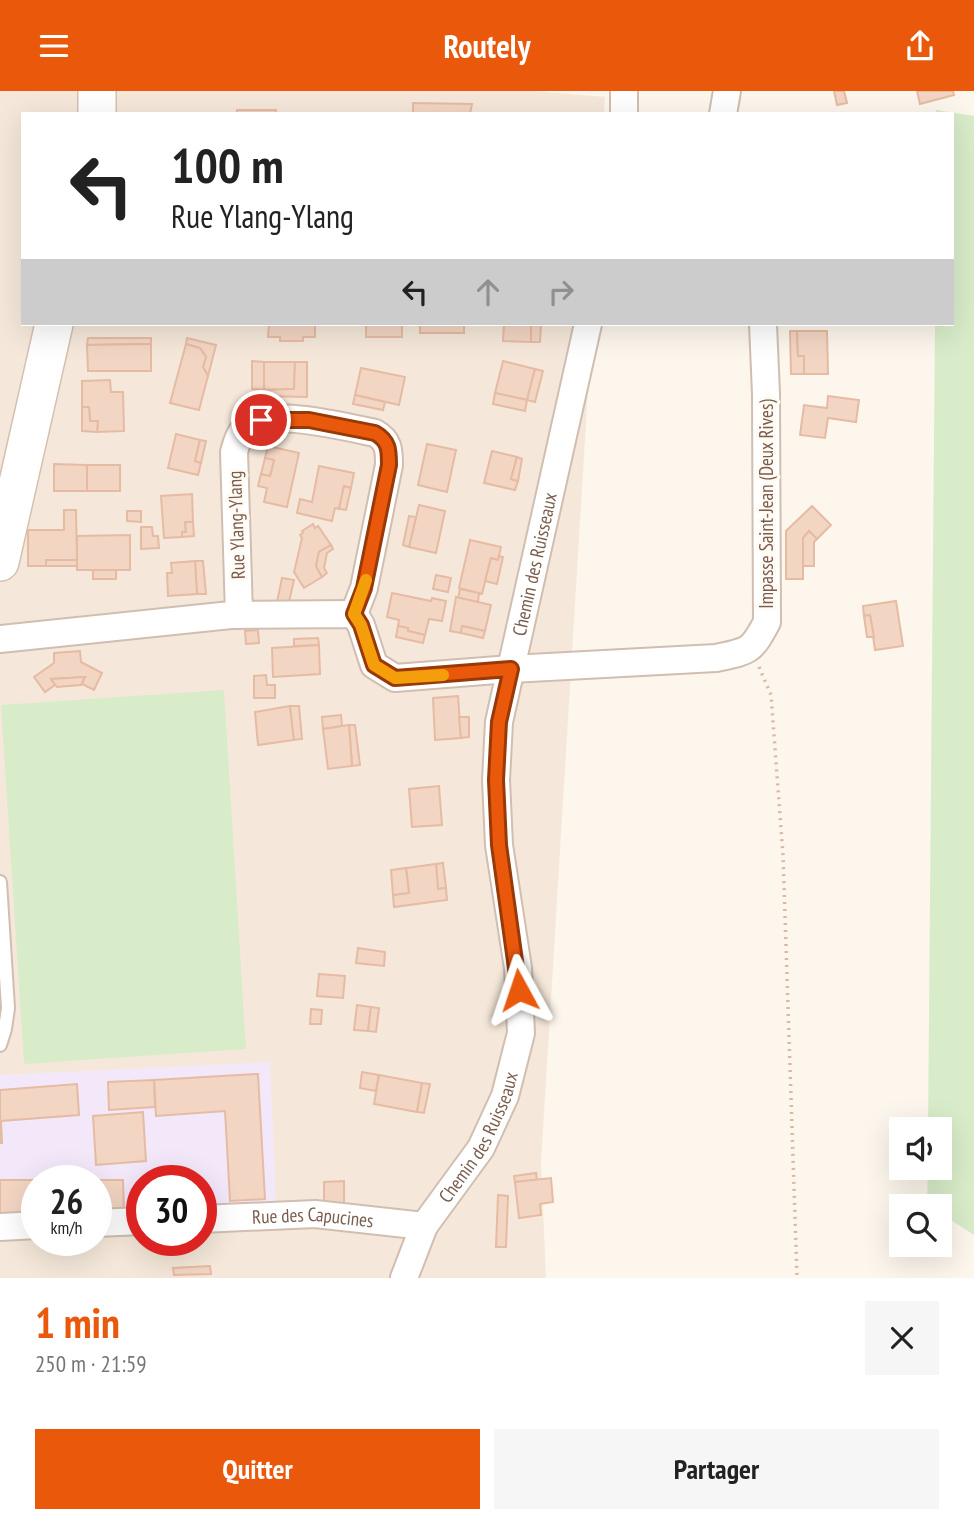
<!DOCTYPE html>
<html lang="fr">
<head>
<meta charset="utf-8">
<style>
  body { margin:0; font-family:"PT Sans Narrow",sans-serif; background:#f6f6f6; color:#222; height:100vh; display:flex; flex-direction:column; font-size:26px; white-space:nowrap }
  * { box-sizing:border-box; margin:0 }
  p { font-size:23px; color:#767676 }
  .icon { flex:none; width:38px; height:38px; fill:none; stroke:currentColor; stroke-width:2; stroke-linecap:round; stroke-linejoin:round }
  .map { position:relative; height:1187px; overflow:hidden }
  .side { display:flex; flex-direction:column; background:#fff; flex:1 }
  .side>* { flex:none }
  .guide { position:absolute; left:21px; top:21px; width:933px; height:214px; border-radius:0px; box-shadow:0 7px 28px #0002; background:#fff; color:#222; overflow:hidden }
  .fabs { position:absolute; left:889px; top:1026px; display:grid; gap:14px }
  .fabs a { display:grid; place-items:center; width:63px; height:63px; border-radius:0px; background:#fff; box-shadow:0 7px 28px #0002; font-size:35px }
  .speed { position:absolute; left:21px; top:1074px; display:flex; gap:14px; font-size:35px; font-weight:700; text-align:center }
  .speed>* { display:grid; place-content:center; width:91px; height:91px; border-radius:50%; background:#fff; box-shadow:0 7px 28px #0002; line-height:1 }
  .speed small { font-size:18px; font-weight:400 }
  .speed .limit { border:10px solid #d22; background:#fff; color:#111 }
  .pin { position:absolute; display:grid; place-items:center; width:60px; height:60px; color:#fff; margin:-30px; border:4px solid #fff; border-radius:50%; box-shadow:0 2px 7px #0007 }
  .me { position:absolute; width:77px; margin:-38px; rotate:355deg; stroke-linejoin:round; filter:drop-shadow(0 0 5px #0008) }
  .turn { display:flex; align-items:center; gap:24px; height:147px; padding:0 35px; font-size:32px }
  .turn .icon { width:91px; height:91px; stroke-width:2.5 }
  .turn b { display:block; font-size:49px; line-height:60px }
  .lanes { display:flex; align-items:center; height:66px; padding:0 35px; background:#0003; justify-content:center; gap:35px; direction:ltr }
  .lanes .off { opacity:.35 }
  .round { display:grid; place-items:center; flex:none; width:74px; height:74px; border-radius:0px; background:#f6f6f6 }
  .head { display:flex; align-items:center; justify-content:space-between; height:119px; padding:0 35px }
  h1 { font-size:42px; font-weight:800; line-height:52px; color:#ea580c }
  .primary-button { display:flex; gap:14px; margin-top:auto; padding:14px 35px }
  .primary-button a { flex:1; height:80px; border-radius:0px; background:#ea580c; color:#fff; font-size:28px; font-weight:800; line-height:80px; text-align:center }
  .primary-button a+a { background:#f6f6f6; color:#222 }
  header { display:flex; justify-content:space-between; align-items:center; height:91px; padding:0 35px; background:#ea580c; color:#fff; font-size:32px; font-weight:800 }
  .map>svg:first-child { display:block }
</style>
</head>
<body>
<header><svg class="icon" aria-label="menu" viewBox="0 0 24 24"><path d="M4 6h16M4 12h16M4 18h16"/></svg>Routely<svg class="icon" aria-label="share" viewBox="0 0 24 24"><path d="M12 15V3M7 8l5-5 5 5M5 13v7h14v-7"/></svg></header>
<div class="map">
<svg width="974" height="1187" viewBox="0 0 974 1187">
  <rect width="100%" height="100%" fill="#fdf6ec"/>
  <path fill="#f5e8da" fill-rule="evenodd" d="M0 0H534L605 6 604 23H23V233H592L541 1072 546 1187H0ZM37 1090H96V1150H37ZM142 1090H201V1150H142Z"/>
  <path fill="#f3e8fa" d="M270 971 276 1110 201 1114V1090H142V1117L96 1120V1090H37L0 1126V984Z"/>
  <g fill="#d8ecc9">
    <path d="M936 19 974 25V1144L940 1122V1115L927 1114 928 1076H940V1038H928L935 233H952V23H936Z"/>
    <path d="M224 599 246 958 24 973 1 614Z"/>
  </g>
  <g fill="#f3d5c3" stroke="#e6bba3" stroke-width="2">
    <path d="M834 0H844L847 12 837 14Z"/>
    <path d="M917 0H953L954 4 920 13Z"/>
    <path d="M413 12 472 13 470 23H413Z"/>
    <rect x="237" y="19" width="39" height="4"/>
    <path d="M269 233H315V246H303V250H280V246H268Z"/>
    <rect x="366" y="233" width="36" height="13"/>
    <rect x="420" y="233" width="44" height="9"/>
    <path d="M504 233H531V251L503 250Z"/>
    <path d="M531 233H541L540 251H531Z"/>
    <path d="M790 240H797L798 265H804V283H791Z"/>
    <path d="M797 240H827L828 283H804V265H798Z"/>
    <path d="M88 247H151V253L87 254Z"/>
    <path d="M187 247 216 254 208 285 203 276 206 266 200 257 186 253Z"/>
    <path d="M151 253V280H88L87 254Z"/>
    <path d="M186 253 200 257 206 266 203 276 208 285 199 319 170 312Z"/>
    <path d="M252 270 264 271V299L252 298Z"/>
    <path d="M503 270 535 278 527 309 495 302Z"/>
    <path d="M264 271H295L294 298 264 299Z"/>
    <path d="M295 271H307V306L263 305 264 299 294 298Z"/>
    <path d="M361 277 405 286 399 314 355 304Z"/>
    <path d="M535 278 543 280 535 311 527 309Z"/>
    <path d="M110 289 111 301H123L124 340 97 341 98 330H90L89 316H82V290Z"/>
    <path d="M495 302 527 309 525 320 493 313Z"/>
    <path d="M355 304 385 311 383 319 353 313Z"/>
    <path d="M828 305 859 309 856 331 828 327 825 347 800 344 804 314 827 317Z"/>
    <path d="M82 316H89L90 330H98L97 341 82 340Z"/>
    <path d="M176 343 200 349 195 370 201 372 198 384 168 377Z"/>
    <path d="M200 349 206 350 201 372 195 370Z"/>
    <path d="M427 353 456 359 447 401 418 394Z"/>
    <path d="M268 355 299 362 287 416 264 411 267 397 258 395 261 383 270 385 274 369 265 367Z"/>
    <path d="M492 360 517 366 511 388 518 390 515 399 484 392Z"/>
    <path d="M517 366 522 368 518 390 511 388Z"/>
    <path d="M265 367 274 369 270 385 261 383Z"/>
    <path d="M54 373 87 374V400H54Z"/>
    <rect x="87" y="374" width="33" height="26"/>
    <path d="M319 375 354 382 351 397 344 395 339 418 335 417 332 430 297 422 300 408 312 411Z"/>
    <path d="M344 395 351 397 346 419 339 418Z"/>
    <path d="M192 403 193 431H185L186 441H182V446L164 447 161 405Z"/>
    <path d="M419 414 445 420 436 462 409 456Z"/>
    <path d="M812 415 831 434 817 448 809 440 803 447V488H786V440Z"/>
    <path d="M64 419H76L77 469H46V475H28V439H64Z"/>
    <path d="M127 420H141V431L127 430Z"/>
    <path d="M409 425 416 426 409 456 403 454Z"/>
    <path d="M185 431H193L194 445 182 446V441H186Z"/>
    <path d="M313 433 315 437 318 435 331 454 319 461 316 475 322 486 304 497 294 481 302 447 300 444 303 442 302 440Z"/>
    <path d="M141 436H152L153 445H158L159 457 141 458Z"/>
    <path d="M809 440 817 448 814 451V475H803V447Z"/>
    <path d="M130 444V479H77V445Z"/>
    <path d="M470 449 501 456 498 469 491 467 482 503 459 497Z"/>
    <path d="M331 454 333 458 327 462 324 477 327 482 322 486 316 475 319 461Z"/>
    <path d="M499 465 503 466 497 493 485 490 491 467 498 469Z"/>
    <rect x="46" y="469" width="31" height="6"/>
    <path d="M195 470H203L206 503H197Z"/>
    <path d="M195 470 197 503 168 505 167 482H172L171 472Z"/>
    <rect x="93" y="479" width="23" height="9"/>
    <path d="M436 484 451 487 448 501 433 498Z"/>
    <path d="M282 487 294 489 289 511H277Z"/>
    <path d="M460 498 479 502 478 511 458 507Z"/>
    <path d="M392 502 431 510 432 507 446 510 442 530 429 528 425 544 408 540V537L398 535 399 529 387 526Z"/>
    <path d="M456 506 491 514 485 540 462 535 461 542 450 540Z"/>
    <path d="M896 510 903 555 875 559 870 524 864 525 863 515Z"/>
    <path d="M870 524 874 546H867L864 525Z"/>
    <path d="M398 535 408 537V540L425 544 423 552 396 546Z"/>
    <path d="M462 535 485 540 483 547 461 542Z"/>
    <path d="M258 539 259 552 246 553 245 540Z"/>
    <path d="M318 547 319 554 294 555V548Z"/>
    <path d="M319 554 320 583 273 586 272 557Z"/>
    <path d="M80 560 81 571 102 582 94 599 82 593 85 586 51 588 55 594 45 601 34 586 54 572V562Z"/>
    <path d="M266 584 267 594H275V607H254V585Z"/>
    <path d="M85 586 81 594 57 596 51 588Z"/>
    <path d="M458 605 461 647 435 649 433 607Z"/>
    <path d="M290 615 294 649 258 654 255 621Z"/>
    <path d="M290 615H299L302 648 294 649Z"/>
    <path d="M341 624 342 635 323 638 322 626Z"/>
    <path d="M459 626H469V646L461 647Z"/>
    <path d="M349 634H355L360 674 352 675Z"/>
    <path d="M349 634 352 675 328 678 323 638Z"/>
    <path d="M439 695 442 734 412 736 409 698Z"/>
    <path d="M443 772 446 797 438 798 436 773Z"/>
    <path d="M436 773 438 798 446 797 447 809 394 816 393 804 409 802 406 777Z"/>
    <path d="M406 777 409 802 393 804 391 779Z"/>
    <path d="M358 857 385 861 384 875 356 872Z"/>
    <path d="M319 883 345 885 343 907 317 905Z"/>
    <path d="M357 914 371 916 368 940 354 939Z"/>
    <path d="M371 916 379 917 376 941 368 940Z"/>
    <path d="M311 918 322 919 321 933H310Z"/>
    <path d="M362 981 379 984 376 1000 360 997Z"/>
    <path d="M258 983 265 1108 230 1110 225 1020 156 1025 154 989Z"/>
    <path d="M379 984 422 992 417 1021 374 1013Z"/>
    <path d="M154 989 155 1016 109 1019 108 991Z"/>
    <path d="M422 992 430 993 424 1022 417 1021Z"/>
    <path d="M77 993 79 1024 1 1030 2 1052H0V999Z"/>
    <path d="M143 1021 146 1070 96 1074 93 1025Z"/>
    <path d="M536 1082 537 1089 515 1091 514 1085Z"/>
    <path d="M551 1087 553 1111 540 1113 541 1124 519 1127 515 1091Z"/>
    <path d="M0 1089H123L124 1121 96 1122V1090H37V1124L0 1125Z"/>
    <path d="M344 1090V1112H324V1091Z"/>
    <path d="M498 1104 508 1105 506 1156H496Z"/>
    <path d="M210 1175 211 1183 174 1184 173 1177Z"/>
  </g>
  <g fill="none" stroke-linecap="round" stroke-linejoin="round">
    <defs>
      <path id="lane" d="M0 791 8 917 5 938 0 954"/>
      <g id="street">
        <path d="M624 0V23"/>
        <path d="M723 23 727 0"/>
        <path d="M239 523 234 361C237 350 240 340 250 333 274 318 347 336 375 342 389 350 389 359 389 374L364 497 354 523"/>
        <path d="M0 548 231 524 354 523 361 534 374 574 395 587 511 578 716 567C749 560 751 561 767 531L766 303 763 233"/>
        <path id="s1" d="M201 1128 315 1123 424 1135"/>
        <path d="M96 1132 142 1130"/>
        <path d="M0 1136 37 1134"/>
        <path id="s2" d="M404 1187 424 1135 481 1057 505 1005 521 942 518 877 499 754 496 689 499 631 588 233"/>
      </g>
      <g id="secondary">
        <path d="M97 23V0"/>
        <path d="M0 471 54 233"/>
      </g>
    </defs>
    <use href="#lane" stroke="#d1beb0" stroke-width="16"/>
    <use href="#street" stroke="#d1beb0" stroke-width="30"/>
    <use href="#secondary" stroke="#d6c0b0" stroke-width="40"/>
    <path stroke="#d9b8a5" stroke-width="3.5" stroke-dasharray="2 5" stroke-linecap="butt" d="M759 576 771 604 783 764 797 1187"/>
    <use href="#lane" stroke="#fff" stroke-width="12"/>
    <use href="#street" stroke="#fff" stroke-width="26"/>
    <use href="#secondary" stroke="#fff" stroke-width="37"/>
  </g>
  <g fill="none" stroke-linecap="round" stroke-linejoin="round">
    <defs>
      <path id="route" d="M261 329H309L375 342C389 350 389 359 389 374L364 497 354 523 361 534 374 574 395 587 511 578 499 631 496 689 499 754 519 899"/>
    </defs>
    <use href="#route" stroke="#983908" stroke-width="18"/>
    <use href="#route" stroke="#ea580c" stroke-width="12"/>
    <path stroke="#f59e0b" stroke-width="12" d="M366 489 354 523 361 534 374 574 395 587 443 584"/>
  </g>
  <g text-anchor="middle" stroke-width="6" stroke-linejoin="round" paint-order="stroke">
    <g font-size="19" fill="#7a5c4d" stroke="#fffaf3">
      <text transform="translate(766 413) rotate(-90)" y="7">Impasse Saint-Jean (Deux Rives)</text>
      <text transform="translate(236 434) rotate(-92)" y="7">Rue Ylang-Ylang</text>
      <text dy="7" stroke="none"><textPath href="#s2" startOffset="749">Chemin des Ruisseaux</textPath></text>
      <text dy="7" stroke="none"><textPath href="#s2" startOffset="161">Chemin des Ruisseaux</textPath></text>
      <text dy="7" stroke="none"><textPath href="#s1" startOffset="112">Rue des Capucines</textPath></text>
    </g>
  </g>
</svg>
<div class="fabs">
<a><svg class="icon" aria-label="sound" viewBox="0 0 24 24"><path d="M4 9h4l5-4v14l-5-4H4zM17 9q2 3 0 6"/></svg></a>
<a><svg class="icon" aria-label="search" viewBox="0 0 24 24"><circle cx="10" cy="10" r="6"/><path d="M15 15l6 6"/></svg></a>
</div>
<div class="speed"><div>26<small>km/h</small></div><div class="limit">30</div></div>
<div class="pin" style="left:261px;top:329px;background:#d93025"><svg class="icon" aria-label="arrive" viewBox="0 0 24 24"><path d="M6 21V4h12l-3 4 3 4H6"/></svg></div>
<svg class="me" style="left:519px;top:899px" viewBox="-20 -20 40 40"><path d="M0-17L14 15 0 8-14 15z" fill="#ea580c" stroke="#fff" stroke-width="4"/></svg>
<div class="guide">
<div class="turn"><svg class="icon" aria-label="left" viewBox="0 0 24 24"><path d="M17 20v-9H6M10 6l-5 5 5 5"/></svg><div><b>100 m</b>Rue Ylang-Ylang</div></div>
<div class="lanes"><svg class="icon" aria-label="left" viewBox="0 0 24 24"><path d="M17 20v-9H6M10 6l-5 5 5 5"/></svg><svg class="icon off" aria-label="ahead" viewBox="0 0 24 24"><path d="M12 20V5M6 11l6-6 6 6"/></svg><svg class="icon off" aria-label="right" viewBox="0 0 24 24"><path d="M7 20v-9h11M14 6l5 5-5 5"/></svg></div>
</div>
</div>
<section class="side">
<div class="head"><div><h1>1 min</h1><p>250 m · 21:59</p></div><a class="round"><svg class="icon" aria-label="close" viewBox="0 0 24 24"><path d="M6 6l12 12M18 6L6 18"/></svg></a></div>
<div class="primary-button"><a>Quitter</a><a>Partager</a></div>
</section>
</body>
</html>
